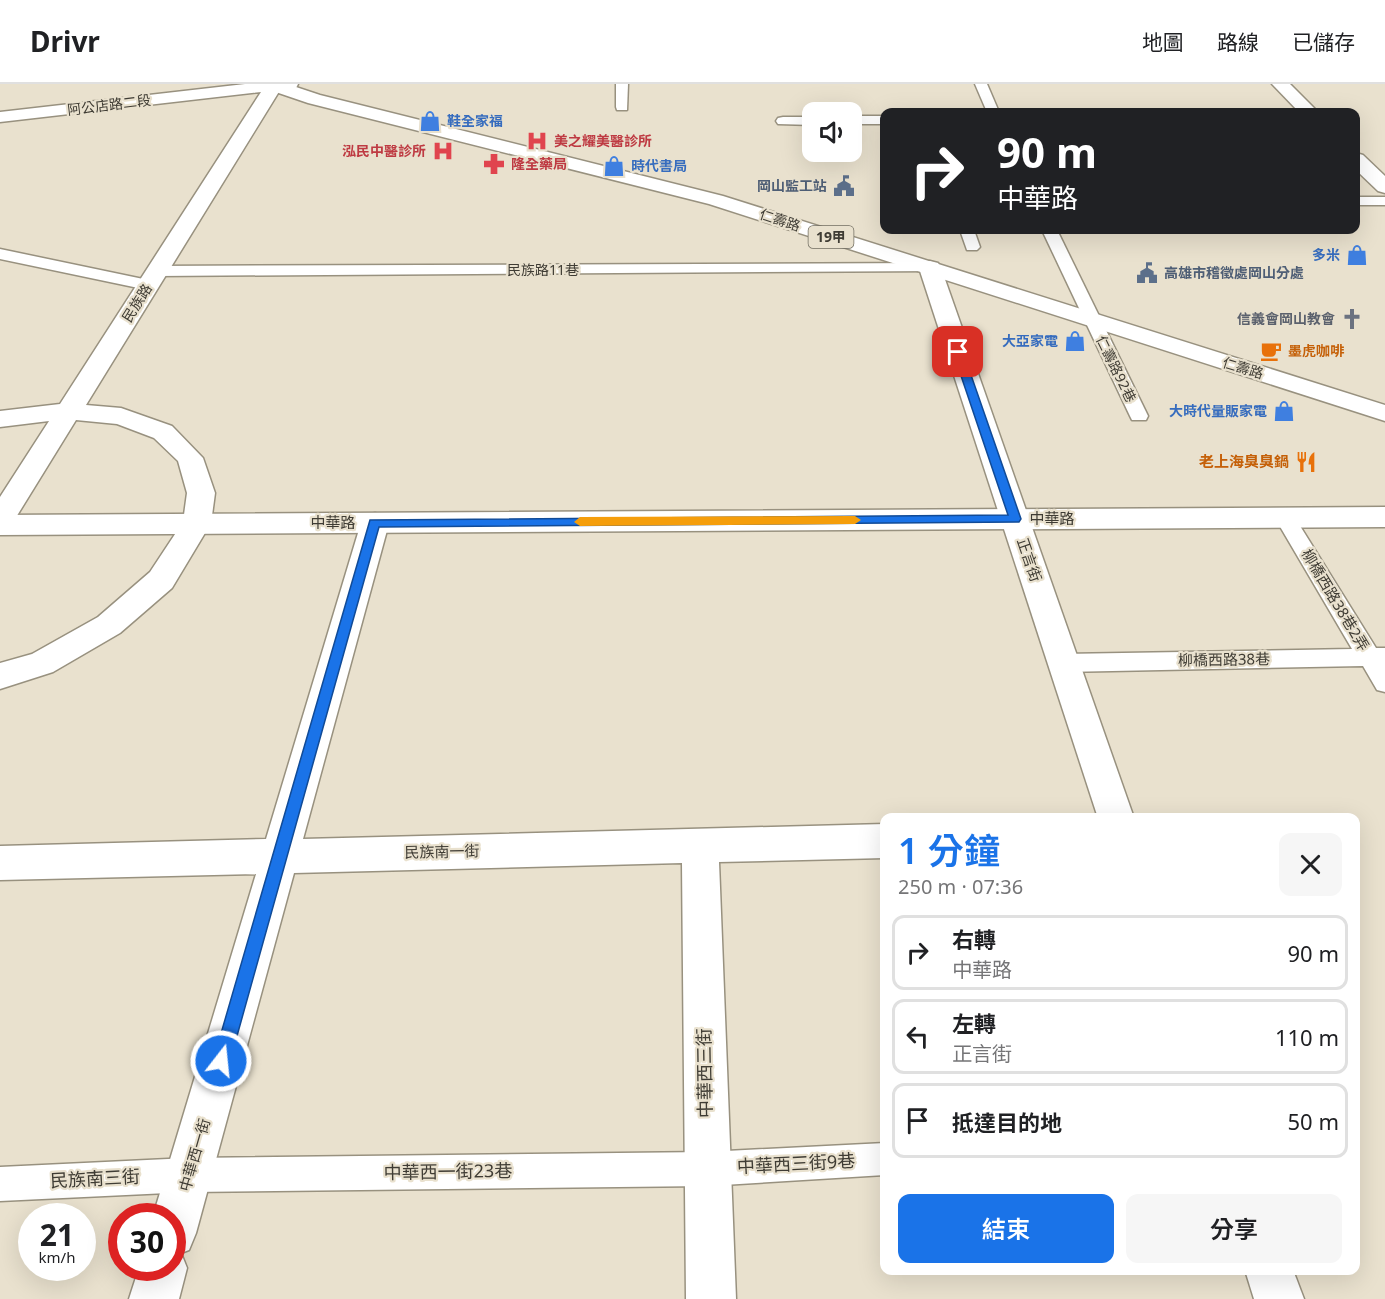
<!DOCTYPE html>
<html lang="zh-TW">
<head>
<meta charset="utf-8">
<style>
  body { margin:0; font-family:"Noto Sans","Noto Sans TC",sans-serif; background:#f6f6f6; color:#202124; height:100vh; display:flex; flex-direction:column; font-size:22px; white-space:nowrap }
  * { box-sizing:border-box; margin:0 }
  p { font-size:20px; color:#757577 }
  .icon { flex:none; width:33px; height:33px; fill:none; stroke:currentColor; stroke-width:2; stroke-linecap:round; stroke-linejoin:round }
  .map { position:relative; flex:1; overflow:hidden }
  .panel { position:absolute; left:880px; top:729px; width:480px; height:462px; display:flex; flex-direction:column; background:#fff; border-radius:12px; box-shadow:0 6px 24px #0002 }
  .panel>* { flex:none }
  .guide { position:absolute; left:880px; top:24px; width:480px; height:126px; border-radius:12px; box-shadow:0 6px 24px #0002; background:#202124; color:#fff; overflow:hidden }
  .tools { position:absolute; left:802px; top:18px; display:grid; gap:12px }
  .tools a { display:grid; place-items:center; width:60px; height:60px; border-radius:12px; background:#fff; box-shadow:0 6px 24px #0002; font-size:30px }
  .speed { position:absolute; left:18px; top:1119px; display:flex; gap:12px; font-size:30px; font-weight:700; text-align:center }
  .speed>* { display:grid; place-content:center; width:78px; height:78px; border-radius:50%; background:#fff; box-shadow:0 6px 24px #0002; line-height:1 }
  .speed small { font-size:15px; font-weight:400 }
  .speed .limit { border:9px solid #d22; background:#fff; color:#111 }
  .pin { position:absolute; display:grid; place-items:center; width:51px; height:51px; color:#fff; margin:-26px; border-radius:12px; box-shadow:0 3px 9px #0006 }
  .me { position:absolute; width:66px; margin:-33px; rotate:16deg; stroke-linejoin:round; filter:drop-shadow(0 0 4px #0008) }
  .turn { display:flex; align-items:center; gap:21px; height:126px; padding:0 18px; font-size:27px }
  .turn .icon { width:78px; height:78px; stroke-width:2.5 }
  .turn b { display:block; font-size:42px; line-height:51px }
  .round { display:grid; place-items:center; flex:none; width:63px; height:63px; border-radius:12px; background:#f6f6f6 }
  .head { display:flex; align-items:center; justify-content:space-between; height:102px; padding:0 18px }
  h1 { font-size:36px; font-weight:600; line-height:45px; color:#1a73e8 }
  .button { display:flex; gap:12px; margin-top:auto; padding:12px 18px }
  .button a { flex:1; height:69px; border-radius:12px; background:#1a73e8; color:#fff; font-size:24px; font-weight:600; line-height:69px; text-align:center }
  .button a+a { background:#f6f6f6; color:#202124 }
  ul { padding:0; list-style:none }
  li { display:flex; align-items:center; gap:18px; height:75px; margin:0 12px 9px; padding:0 6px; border:3px solid #e0e0e0; border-radius:12px }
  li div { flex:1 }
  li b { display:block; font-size:22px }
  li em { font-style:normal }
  header { display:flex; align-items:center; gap:36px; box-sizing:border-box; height:84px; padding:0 30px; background:#fff; border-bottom:2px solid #e0e0e0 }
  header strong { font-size:28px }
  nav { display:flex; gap:33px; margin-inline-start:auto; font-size:21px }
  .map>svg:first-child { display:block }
</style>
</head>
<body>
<header>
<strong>Drivr</strong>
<nav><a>地圖</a><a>路線</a><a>已儲存</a></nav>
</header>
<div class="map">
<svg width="1385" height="1215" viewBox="0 0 1385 1215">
  <rect width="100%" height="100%" fill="#e9e1ce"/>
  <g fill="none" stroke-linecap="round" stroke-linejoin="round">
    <defs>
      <g id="lane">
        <path d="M616 0H628L627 26H617L616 23Z"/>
        <path d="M975 0H987L999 28H987Z"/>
        <rect x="852" y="32" width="33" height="8"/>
        <path d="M783 33H813V41L778 40 776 37 778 34Z"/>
        <rect x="1356" y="113" width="29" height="8"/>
        <path d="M960 146H974L980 163 977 166H967Z"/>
        <path d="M1042 146H1057L1148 332 1146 336H1132L1130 332Z"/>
        <path d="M0 165 148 196 156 201 148 206 0 175Z"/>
        <path d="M930 179 938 184 936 187 157 192 149 187 157 182Z"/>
        <path d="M1285 427 1292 429 1376 564H1385V608L1377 606 1363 582 1063 588 1055 585 1051 579 1055 573 1063 570 1352 565 1275 434 1278 429Z"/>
        <path d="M885 1059V1091L707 1102 189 1108 0 1117V1083L189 1074 707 1068Z"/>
      </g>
      <g id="street">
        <path d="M245 0H298L296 4 280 6 86 321 121 324 172 342 203 374 215 409 211 439 172 504 120 549 53 588 0 605V579L32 570 98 533 150 488 183 438 187 409 178 377 154 354 117 340 76 336 10 443 0 446V413L49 337 0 343V327L60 320 261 8 0 38V28Z"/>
        <path d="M1272 0H1290L1318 28H1299Z"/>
        <path d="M1356 69 1363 71 1385 92V109L1378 107 1356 86Z"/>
        <path d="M930 177 938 179 941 184 1134 734H1098L919 184 922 179Z"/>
        <path d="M375 429 385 432 389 439 303 755 885 740V774L719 778 736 1215H686L682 779 294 789 196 1149 189 1166 181 1169 187 1184 179 1215H129L139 1184H172V1132H153L256 790 0 796V762L266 755 361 439 365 432Z"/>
        <path d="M1245 1186H1293L1304 1215H1254Z"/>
      </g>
      <path id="secondary" d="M1385 423V443L0 451V431Z"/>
      <path id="primary" d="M262 0H287L320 11 723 112 1385 321V337L709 120 308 19 264 4Z"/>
    </defs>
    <use href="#lane" stroke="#98917f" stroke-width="3"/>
    <use href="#street" stroke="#98917f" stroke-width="3"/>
    <use href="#secondary" stroke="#98917f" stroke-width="3"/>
    <use href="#primary" stroke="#98917f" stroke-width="3"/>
    <use href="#lane" fill="#fff" fill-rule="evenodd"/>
    <use href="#street" fill="#fff" fill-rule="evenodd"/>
    <use href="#secondary" fill="#fff" fill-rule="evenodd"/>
    <use href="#primary" fill="#fff" fill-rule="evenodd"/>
  </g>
  <path fill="#1a73e8" stroke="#114b97" stroke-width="1.5" d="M958 265 963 268 1021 435 1019 438 379 443 230 977 228 983 221 986 215 983 213 977 370 436 1008 431 953 268Z"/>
  <path fill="#f59e0b" d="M855 432 861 436 855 440 580 442 574 438 580 433Z"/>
  <defs>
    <symbol id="shop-bare" viewBox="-9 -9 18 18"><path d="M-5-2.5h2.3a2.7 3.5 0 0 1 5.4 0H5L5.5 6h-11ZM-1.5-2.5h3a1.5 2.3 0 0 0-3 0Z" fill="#3f7fe0" stroke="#e9e1ce" stroke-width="2.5" paint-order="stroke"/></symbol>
    <symbol id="hospital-bare" viewBox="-9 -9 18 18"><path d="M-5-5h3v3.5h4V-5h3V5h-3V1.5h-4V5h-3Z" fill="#e0444e" stroke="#e9e1ce" stroke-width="2.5" paint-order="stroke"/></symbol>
    <symbol id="pharmacy-bare" viewBox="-9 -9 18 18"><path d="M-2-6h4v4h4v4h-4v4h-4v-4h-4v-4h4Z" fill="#e0444e" stroke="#e9e1ce" stroke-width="2.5" paint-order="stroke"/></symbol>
    <symbol id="civic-bare" viewBox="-9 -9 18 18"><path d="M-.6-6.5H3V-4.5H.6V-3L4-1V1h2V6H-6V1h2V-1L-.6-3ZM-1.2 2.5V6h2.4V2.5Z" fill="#5c6f8a" stroke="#e9e1ce" stroke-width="2.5" paint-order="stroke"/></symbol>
    <symbol id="church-bare" viewBox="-9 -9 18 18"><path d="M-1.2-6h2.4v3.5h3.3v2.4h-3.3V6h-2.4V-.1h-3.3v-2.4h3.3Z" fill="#6b7280" stroke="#e9e1ce" stroke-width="2.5" paint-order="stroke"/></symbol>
    <symbol id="cafe-bare" viewBox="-9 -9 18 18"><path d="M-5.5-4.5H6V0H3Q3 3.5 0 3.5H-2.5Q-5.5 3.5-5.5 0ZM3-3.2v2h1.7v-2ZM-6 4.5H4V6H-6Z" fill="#e8710a" stroke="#e9e1ce" stroke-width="2.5" paint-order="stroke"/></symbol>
    <symbol id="restaurant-bare" viewBox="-9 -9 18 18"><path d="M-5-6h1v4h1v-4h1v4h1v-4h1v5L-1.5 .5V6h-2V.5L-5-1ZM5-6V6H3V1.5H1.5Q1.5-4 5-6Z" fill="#e8710a" stroke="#e9e1ce" stroke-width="2.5" paint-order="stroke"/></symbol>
  </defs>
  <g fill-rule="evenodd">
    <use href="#shop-bare" x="415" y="22" width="30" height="30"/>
    <use href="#hospital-bare" x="522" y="42" width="30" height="30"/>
    <use href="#hospital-bare" x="428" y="52" width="30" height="30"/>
    <use href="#pharmacy-bare" x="479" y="65" width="30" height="30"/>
    <use href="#shop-bare" x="599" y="67" width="30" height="30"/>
    <use href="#civic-bare" x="829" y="87" width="30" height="30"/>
    <use href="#shop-bare" x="1342" y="156" width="30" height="30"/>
    <use href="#civic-bare" x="1132" y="174" width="30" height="30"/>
    <use href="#church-bare" x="1337" y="220" width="30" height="30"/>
    <use href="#shop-bare" x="1060" y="242" width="30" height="30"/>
    <use href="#cafe-bare" x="1256" y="252" width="30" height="30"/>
    <use href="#shop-bare" x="1269" y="312" width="30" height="30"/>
    <use href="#restaurant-bare" x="1291" y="363" width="30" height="30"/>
  </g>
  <g text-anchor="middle" stroke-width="4.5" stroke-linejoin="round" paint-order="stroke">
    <g font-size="14" fill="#3f3c34" stroke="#e9e1ce">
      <text transform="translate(109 21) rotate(-7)" y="5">阿公店路二段</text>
      <text transform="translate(780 136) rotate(18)" y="5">仁壽路</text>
      <text x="543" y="191">民族路11巷</text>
      <text transform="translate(137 219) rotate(-58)" y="5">民族路</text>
      <text transform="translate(1243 284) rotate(17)" y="5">仁壽路</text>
      <text transform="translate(1116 285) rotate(64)" y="5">仁壽路92巷</text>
    </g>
    <g font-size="14" font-weight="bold" fill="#366cbe" stroke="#e9e1ce" text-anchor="end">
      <text x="447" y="42" text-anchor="start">鞋全家福</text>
      <text x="631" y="87" text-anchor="start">時代書局</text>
      <text x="1340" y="176">多米</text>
      <text x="1058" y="262">大亞家電</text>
      <text x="1267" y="332">大時代量販家電</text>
    </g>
    <g font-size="14" font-weight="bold" fill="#be3a42" stroke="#e9e1ce" text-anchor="start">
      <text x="554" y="62">美之耀美醫診所</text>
      <text x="426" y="72" text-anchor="end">泓民中醫診所</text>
      <text x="511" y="85">隆全藥局</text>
    </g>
    <g font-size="14" font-weight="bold" fill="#4e5e75" stroke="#e9e1ce" text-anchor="end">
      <text x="827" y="107">岡山監工站</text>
      <text x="1164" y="194" text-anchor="start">高雄市稽徵處岡山分處</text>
    </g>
    <rect fill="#e9e1ce" stroke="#726e62" stroke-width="1.5" x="808.5" y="142" width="45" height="22" rx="4.5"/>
    <g font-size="14" font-weight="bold" fill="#3f3c34">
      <text x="831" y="158">19甲</text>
    </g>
    <g font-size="14" font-weight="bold" fill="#5b616d" stroke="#e9e1ce" text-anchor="end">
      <text x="1335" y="240">信義會岡山教會</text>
    </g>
    <g font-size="14" font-weight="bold" fill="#c56008" stroke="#e9e1ce" text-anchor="start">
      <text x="1288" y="272">墨虎咖啡</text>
    </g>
    <g font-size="15" font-weight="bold" fill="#c56008" stroke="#e9e1ce" text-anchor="end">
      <text x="1289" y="383">老上海臭臭鍋</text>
    </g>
    <g font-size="15" fill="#3f3c34" stroke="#e9e1ce">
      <text x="1052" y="440">中華路</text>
      <text x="333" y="444">中華路</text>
      <text transform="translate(1029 476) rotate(71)" y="5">正言街</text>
      <text transform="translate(1335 516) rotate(59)" y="5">柳橋西路38巷2弄</text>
      <text transform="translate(1224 576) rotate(-1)" y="5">柳橋西路38巷</text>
      <text transform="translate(442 768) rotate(-1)" y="5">民族南一街</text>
      <text transform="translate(195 1071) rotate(-74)" y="5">中華西一街</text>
    </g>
    <g font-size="18" fill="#3f3c34" stroke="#e9e1ce">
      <text transform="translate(705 989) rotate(-91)" y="6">中華西三街</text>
      <text transform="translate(796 1080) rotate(-3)" y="6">中華西三街9巷</text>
      <text transform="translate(448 1088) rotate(-1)" y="6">中華西一街23巷</text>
      <text transform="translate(95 1095) rotate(-3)" y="6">民族南三街</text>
    </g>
  </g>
</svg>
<div class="tools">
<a><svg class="icon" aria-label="sound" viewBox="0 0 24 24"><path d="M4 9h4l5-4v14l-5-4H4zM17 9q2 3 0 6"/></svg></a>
</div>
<div class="speed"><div>21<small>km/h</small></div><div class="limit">30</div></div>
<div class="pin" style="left:958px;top:268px;background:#d93025"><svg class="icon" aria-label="arrive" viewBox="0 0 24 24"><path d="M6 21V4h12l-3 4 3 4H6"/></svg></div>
<svg class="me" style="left:221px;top:977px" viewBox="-20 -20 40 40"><circle r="17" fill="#1a73e8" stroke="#fff" stroke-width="3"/><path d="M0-11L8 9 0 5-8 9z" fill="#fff"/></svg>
<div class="guide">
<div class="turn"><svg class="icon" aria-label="right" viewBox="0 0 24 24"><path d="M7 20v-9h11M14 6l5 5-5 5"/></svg><div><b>90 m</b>中華路</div></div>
</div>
<section class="panel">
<div class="head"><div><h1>1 分鐘</h1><p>250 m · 07:36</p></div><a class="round"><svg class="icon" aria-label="close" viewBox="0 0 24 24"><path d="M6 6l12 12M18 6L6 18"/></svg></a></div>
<ul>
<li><svg class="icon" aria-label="right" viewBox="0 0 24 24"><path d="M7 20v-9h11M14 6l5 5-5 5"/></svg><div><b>右轉</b><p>中華路</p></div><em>90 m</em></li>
<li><svg class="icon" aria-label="left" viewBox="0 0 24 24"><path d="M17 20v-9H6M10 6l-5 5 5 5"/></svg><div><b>左轉</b><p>正言街</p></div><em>110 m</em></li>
<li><svg class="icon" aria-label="arrive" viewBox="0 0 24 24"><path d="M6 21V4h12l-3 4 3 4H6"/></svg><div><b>抵達目的地</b></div><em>50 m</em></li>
</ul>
<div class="button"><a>結束</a><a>分享</a></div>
</section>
</div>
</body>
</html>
